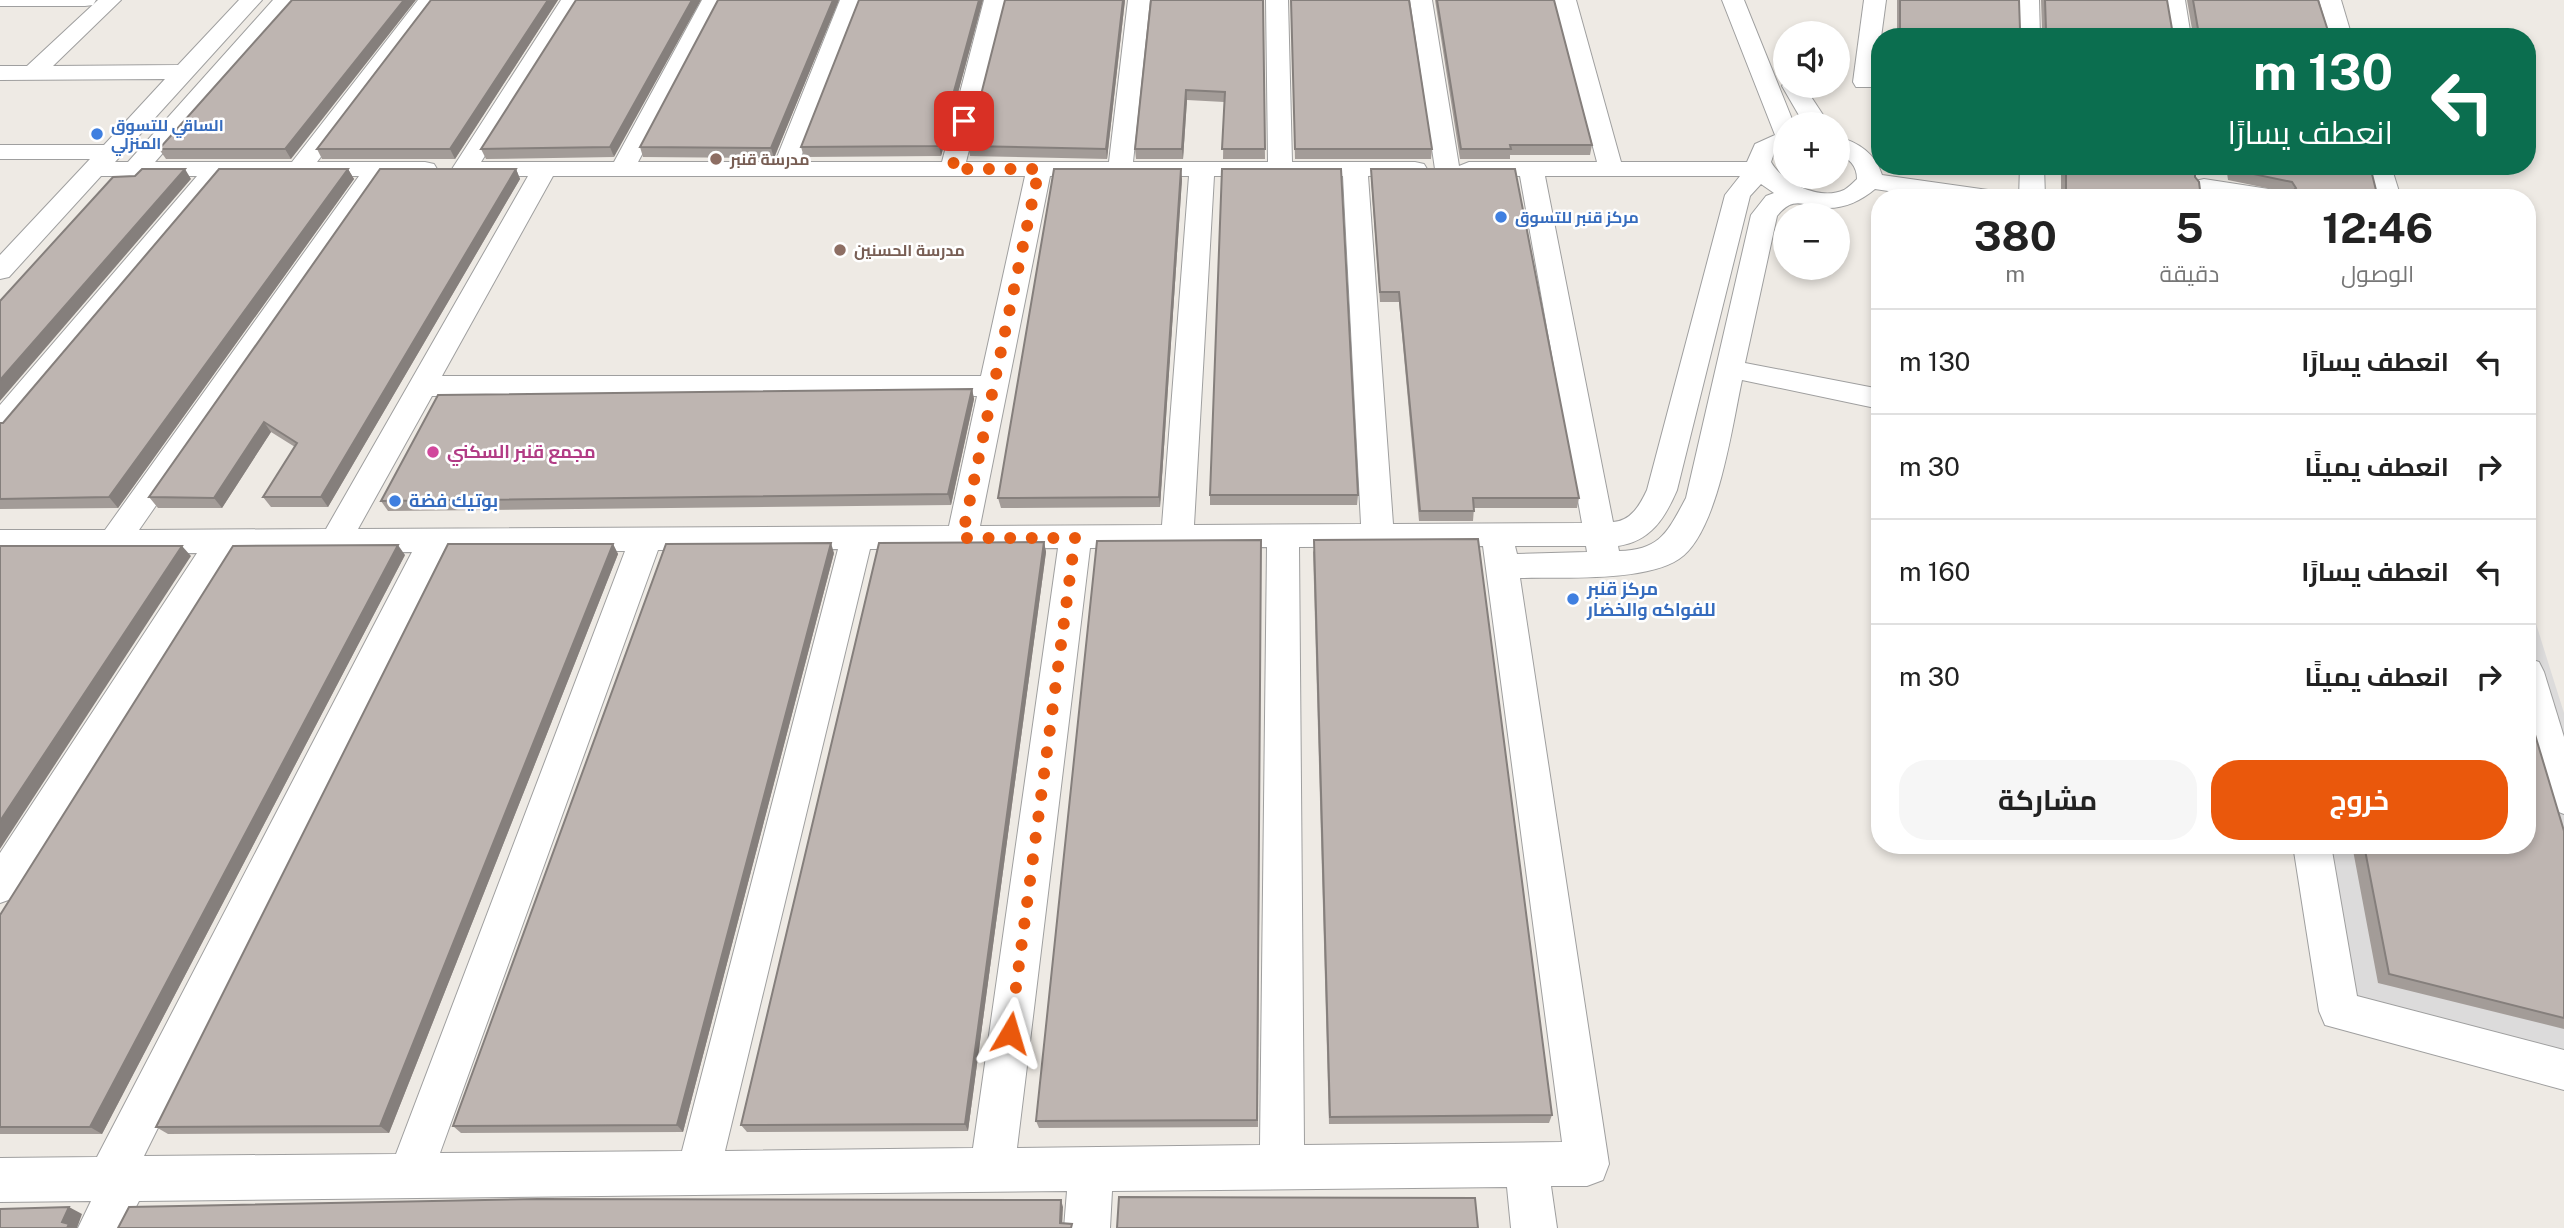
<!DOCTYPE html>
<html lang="ar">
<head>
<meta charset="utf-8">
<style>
  body { margin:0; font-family:"Public Sans",Cairo,sans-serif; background:#f6f6f6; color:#222; direction:rtl; height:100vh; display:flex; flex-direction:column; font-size:26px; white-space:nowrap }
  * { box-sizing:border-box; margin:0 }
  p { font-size:23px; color:#767676 }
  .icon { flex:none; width:38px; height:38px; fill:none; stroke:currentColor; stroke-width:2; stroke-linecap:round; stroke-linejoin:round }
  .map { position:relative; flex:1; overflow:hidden; direction:ltr }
  .side { position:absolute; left:1871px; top:189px; width:665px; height:665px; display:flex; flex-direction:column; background:#fff; border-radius:28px; box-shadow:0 4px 10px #0003; direction:rtl }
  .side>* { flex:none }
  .banner { position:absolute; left:1871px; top:28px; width:665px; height:147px; border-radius:28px; box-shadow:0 4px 10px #0003; direction:rtl; background:#0b6e4f; color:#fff; overflow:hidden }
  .controls { position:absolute; left:1773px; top:21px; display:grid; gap:14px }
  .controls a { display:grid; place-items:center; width:77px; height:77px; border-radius:50%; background:#fff; box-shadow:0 4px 10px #0003; font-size:35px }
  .pin { position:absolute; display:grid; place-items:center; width:60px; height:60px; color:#fff; margin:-30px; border-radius:14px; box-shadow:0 4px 10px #0006 }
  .me { position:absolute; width:77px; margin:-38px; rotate:7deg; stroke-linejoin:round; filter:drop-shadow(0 0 5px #0008) }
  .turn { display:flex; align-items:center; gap:24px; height:147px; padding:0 28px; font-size:32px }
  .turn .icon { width:91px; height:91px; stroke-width:2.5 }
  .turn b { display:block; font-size:49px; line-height:60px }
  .eta { display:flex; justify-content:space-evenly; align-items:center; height:119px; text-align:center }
  .eta b { font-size:42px; font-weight:700; line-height:49px }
  .button { display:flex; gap:14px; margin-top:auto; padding:14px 28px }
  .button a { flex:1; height:80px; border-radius:28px; background:#ea580c; color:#fff; font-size:28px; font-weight:700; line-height:80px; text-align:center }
  .button a+a { background:#f6f6f6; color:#222 }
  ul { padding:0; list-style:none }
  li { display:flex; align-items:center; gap:21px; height:105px; padding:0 28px; border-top:2px solid #e0e0e0 }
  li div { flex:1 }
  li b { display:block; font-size:26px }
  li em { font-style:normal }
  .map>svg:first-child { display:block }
</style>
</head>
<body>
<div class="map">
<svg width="2564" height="1228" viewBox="0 0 2564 1228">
  <rect width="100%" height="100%" fill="#eeeae4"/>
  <path fill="#dcdbdb" d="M2527 595 2564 713V1049L2341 1009 2316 845H2527Z"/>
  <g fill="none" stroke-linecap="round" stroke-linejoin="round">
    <defs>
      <g id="minor">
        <path d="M0 0H96L93 5 85 6H0Z"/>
        <path d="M98 0H121L53 66 178 65 239 0H262L115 162H128L273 0H296L155 162H292L418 0H440L317 162H425L434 164 437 169 434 174 384 176 139 530 326 529 528 176H464L455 174 452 169 561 0H583L481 162H614L702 0H724L638 162H775L840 0H862L799 162H942L984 0H1006L966 162H1109L1128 0H1150L1133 162H1268L1266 0H1288L1292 162H1415L1424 164 1427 169 1424 174 1368 176 1393 524 1582 523 1520 176H1469L1458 171 1447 176 1438 174 1435 169 1410 0H1432L1459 166 1469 162H1597L1554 0H1576L1621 162H1747L1755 144 1775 135 1722 0H1744L1794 124H1785V148L1774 153 1771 162C1783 183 1820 201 1844 190 1849 187 1854 182 1857 179 1857 165 1849 159 1838 153V137C1858 142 1876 154 1882 175L1988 190 1997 193 2000 198H1934L1875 189C1862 200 1846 208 1828 208 1805 207 1794 194 1777 216L1745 363 1880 389V409L1742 380C1732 426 1718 533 1679 559 1645 582 1562 577 1520 578L1609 1164 1603 1180 1587 1186H1551L1557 1228H1511L1507 1187 1112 1191 1110 1228H1064L1067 1191 139 1201 125 1228H78L91 1201 0 1202V1158L97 1157 412 552 230 553 14 898 0 903V853L197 553 0 554V530H105L359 176H224L10 431 0 434V405L197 176H101L9 277 0 279V255L90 159H0V145H104L165 79 0 80V66H27ZM553 176H1025L981 376H442ZM1050 176H1189L1162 525 980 526ZM1214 176H1343L1361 524 1194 525ZM1545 176H1740L1725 195 1647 490C1640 505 1631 521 1613 522ZM1761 184 1774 193 1766 196 1751 215 1686 498C1668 531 1661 550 1619 551L1618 546C1651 541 1665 518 1677 490L1750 196ZM432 396H977L949 526 358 529ZM1483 546 1562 1142 1304 1145 1299 547ZM1515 546H1586L1587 552 1517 554ZM1267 547 1260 1145 1017 1148 1090 548ZM1058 548 973 1148 725 1151 870 549ZM838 549 682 1151 440 1153 658 550ZM444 551H625L396 1154 144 1156Z"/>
        <path d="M1864 0H1886L1875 82 1872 87H1856L1853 82Z"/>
        <path d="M2017 0H2039L2040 37H2018Z"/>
        <path d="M2163 0H2185L2191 37H2169Z"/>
        <path d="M2319 0H2341L2352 37H2330Z"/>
        <path d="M1785 81V86H1804L1829 124H1804L1782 86Z"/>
        <path d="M2020 166H2044L2045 198H2019Z"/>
        <path d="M2367 166H2391L2401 198H2375Z"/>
        <path d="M2204 179 2275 190 2284 193 2287 198H2229L2195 191 2192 186 2195 181Z"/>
        <path d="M2527 658 2539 662 2544 672 2564 737V814L2551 809 2527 733Z"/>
        <path d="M2293 845H2331L2357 996 2564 1050V1090L2325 1025 2319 1011Z"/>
      </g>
    </defs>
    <use href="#minor" stroke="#9f9f9f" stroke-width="2"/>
    <use href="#minor" fill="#fff" fill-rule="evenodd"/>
  </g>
  <g fill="#a39c98">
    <path d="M292 0 291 159H166L159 149Z"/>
    <path d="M431 0H558L455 159H322L317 149Z"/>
    <path d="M576 0 614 157 486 159 481 149Z"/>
    <path d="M839 0 774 158 643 157 640 147Z"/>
    <path d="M983 0 941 156 804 157 801 147Z"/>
    <path d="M1125 0 1107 159 970 156 968 146Z"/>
    <path d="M1263 0 1265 159H1223L1224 102 1187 100 1183 159H1136L1135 149Z"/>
    <path d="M1291 0 1432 149 1431 159H1295Z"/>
    <path d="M1435 0H1554L1592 145 1590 155H1510V159H1460Z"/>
    <path d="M1897 0H2019L2020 29H2042L2041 0H2167L2172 29H2192L2187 0H2318L2330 37H1897Z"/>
    <path d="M2061 166H2195V177L2201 198H2061Z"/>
    <path d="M2226 166H2370L2378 198H2234L2238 191H2281L2228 180Z"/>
    <path d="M348 169 354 179 118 508 0 509V423H3Z"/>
    <path d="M516 169 520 179 328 507H271L263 497 295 447 271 432 222 508H158L149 497Z"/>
    <path d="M1371 169 1579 498 1577 508H1474L1473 521H1419L1399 302H1380L1371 179Z"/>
    <path d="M1182 179 1160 507 1001 508 998 498Z"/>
    <path d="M972 389 974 399 951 505 388 511 381 501Z"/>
    <path d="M1210 495H1358L1357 505H1210Z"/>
    <path d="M1261 540 1258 1127 1039 1128 1036 1121Z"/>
    <path d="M1044 542 1046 552 968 1131 747 1132 741 1125Z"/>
    <path d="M613 544 618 554 389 1133 168 1134 156 1127Z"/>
    <path d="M1313 550 1552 1115 1549 1123 1329 1124Z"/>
    <path d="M834 553 683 1132 461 1133 453 1126Z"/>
    <path d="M405 555 102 1134H0V915Z"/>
    <path d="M2564 831V1029L2378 983 2352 845H2527Z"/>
  </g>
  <g fill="#857f7c">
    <path d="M404 0H416L291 159 285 149Z"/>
    <path d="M548 0H558L455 159 450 149Z"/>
    <path d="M692 0H701L614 157 610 147Z"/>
    <path d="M833 0H839L774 158 771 148Z"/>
    <path d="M979 0H983L941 156 939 146Z"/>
    <path d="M1123 0H1125L1107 159 1106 149Z"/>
    <path d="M1186 90 1187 100 1183 159 1182 149Z"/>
    <path d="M185 169 191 179 0 401V380Z"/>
    <path d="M348 169 354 179 118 508 109 497Z"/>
    <path d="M516 169 520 179 328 507 321 497Z"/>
    <path d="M1181 169 1182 179 1160 507 1159 497Z"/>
    <path d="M972 389 974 399 951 505 948 494Z"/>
    <path d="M264 422 271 432 222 508 214 498Z"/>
    <path d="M1044 542 1046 552 968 1131 965 1124Z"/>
    <path d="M831 543 834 553 683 1132 677 1125Z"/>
    <path d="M613 544 618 554 389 1133 380 1126Z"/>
    <path d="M398 545 405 555 102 1134 90 1127Z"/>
    <path d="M182 546 191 556 0 849V821Z"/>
    <path d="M1061 1200 1063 1207 1062 1228 1060 1223Z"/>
    <path d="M69 1207 82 1214 77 1228H67L62 1222Z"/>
  </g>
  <g fill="#beb5b1" stroke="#857f7c" stroke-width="2">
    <path d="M292 0H404L285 149H159Z"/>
    <path d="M431 0H548L450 149H317Z"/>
    <path d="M576 0H692L610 147 481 149Z"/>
    <path d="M718 0H833L771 148 640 147Z"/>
    <path d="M859 0H979L939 146 801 147Z"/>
    <path d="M1005 0H1123L1106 149 968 146Z"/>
    <path d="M1151 0H1263L1265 149H1222L1225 92 1186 90 1182 149H1135Z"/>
    <path d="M1291 0H1409L1432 149H1295Z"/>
    <path d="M1437 0H1554L1592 145H1510L1511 149H1461Z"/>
    <path d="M1900 0H2019L2020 29H2046L2045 0H2167L2172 29H2198L2193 0H2318L2330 37H1900Z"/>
    <path d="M2066 166H2195V177L2199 182 2201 198H2066Z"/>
    <path d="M2233 166H2370L2378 198H2240L2238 191H2293L2296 188 2292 182 2234 170Z"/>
    <path d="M142 169H185L0 380V301L113 177 135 176Z"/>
    <path d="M219 169H348L109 497 0 499V423H3Z"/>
    <path d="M380 169H516L321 497H263L297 443 264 422 214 498 149 497Z"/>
    <path d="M1054 169H1181L1159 497 998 498Z"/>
    <path d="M1222 169H1341L1358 495H1210Z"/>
    <path d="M1371 169H1515L1579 498H1473L1474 511H1420L1399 292H1380Z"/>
    <path d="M972 389 948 494 381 501 438 395Z"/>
    <path d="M1478 539 1552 1115 1330 1117 1314 540Z"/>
    <path d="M1261 540 1257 1120 1036 1121 1097 541Z"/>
    <path d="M1044 542 965 1124 741 1125 879 543Z"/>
    <path d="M831 543 677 1125 453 1126 666 544Z"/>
    <path d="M448 544H613L380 1126 156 1127Z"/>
    <path d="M398 545 90 1127H0V915L233 546Z"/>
    <path d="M0 546H182L0 821Z"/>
    <path d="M2527 708 2564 831V1018L2389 974 2364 845H2527Z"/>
    <path d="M1119 1197 1475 1198 1478 1228H1117Z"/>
    <path d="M538 1199 1061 1200 1060 1223 1072 1224 1071 1228H118L129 1207Z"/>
    <path d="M69 1207 62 1222 69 1224 67 1228H0V1209Z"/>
  </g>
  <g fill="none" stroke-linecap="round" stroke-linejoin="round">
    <path stroke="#ea580c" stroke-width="12" stroke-dasharray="0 21.6" d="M964 121 952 169H1039L962 538H1075L1010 1033"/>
  </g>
  <g fill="#3f7fe0" stroke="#fff" stroke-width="2.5">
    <circle cx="97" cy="134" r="7"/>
    <circle cx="1501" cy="217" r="7"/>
    <circle cx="395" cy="501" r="7"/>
    <circle cx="1573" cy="599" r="7"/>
  </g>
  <g fill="#8d6e63" stroke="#fff" stroke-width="2.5">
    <circle cx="716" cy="159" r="7"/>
    <circle cx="840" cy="250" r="7"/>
  </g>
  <circle fill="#d1479c" stroke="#fff" stroke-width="2.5" cx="433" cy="452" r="7"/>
  <g text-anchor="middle" stroke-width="5" stroke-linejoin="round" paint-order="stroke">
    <g font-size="16" font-weight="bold" fill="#366cbe" stroke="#fff" text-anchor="start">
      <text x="111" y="131">الساقي للتسوق<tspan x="111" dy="18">المنزلي</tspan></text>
      <text x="1515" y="223">مركز قنبر للتسوق</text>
    </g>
    <g font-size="16" font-weight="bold" fill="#785e54" stroke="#fff" text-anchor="start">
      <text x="730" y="165">مدرسة قنبر</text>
      <text x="854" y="256">مدرسة الحسنين</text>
    </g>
    <g font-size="18" font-weight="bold" fill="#b23c85" stroke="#fff" text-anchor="start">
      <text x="447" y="458">مجمع قنبر السكني</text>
    </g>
    <g font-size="18" font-weight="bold" fill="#366cbe" stroke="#fff" text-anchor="start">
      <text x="409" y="507">بوتيك فضة</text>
      <text x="1587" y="595">مركز قنبر<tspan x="1587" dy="21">للفواكه والخضار</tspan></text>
    </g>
  </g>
</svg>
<div class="controls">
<a><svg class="icon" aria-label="sound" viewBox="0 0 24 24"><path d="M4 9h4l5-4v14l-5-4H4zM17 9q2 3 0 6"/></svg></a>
<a>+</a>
<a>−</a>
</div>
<div class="pin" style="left:964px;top:121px;background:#d93025"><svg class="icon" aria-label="arrive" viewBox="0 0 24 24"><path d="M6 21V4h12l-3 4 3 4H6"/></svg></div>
<svg class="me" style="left:1010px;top:1033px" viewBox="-20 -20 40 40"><path d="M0-17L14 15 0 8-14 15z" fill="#ea580c" stroke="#fff" stroke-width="4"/></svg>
<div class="banner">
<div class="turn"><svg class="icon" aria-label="left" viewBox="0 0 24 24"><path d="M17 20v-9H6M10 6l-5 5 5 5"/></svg><div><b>130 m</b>انعطف يسارًا</div></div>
</div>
<section class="side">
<div class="eta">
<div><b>12:46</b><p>الوصول</p></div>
<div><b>5</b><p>دقيقة</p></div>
<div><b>380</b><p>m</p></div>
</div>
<ul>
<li><svg class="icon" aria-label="left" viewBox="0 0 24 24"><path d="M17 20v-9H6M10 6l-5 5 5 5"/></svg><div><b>انعطف يسارًا</b></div><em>130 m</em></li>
<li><svg class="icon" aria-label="right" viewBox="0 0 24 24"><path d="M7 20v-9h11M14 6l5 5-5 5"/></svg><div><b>انعطف يمينًا</b></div><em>30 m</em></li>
<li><svg class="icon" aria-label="left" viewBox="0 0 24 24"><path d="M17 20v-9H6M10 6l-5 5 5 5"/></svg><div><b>انعطف يسارًا</b></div><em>160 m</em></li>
<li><svg class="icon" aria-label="right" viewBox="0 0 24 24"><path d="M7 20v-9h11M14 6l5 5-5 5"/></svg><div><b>انعطف يمينًا</b></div><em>30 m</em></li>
</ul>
<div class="button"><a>خروج</a><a>مشاركة</a></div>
</section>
</div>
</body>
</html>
